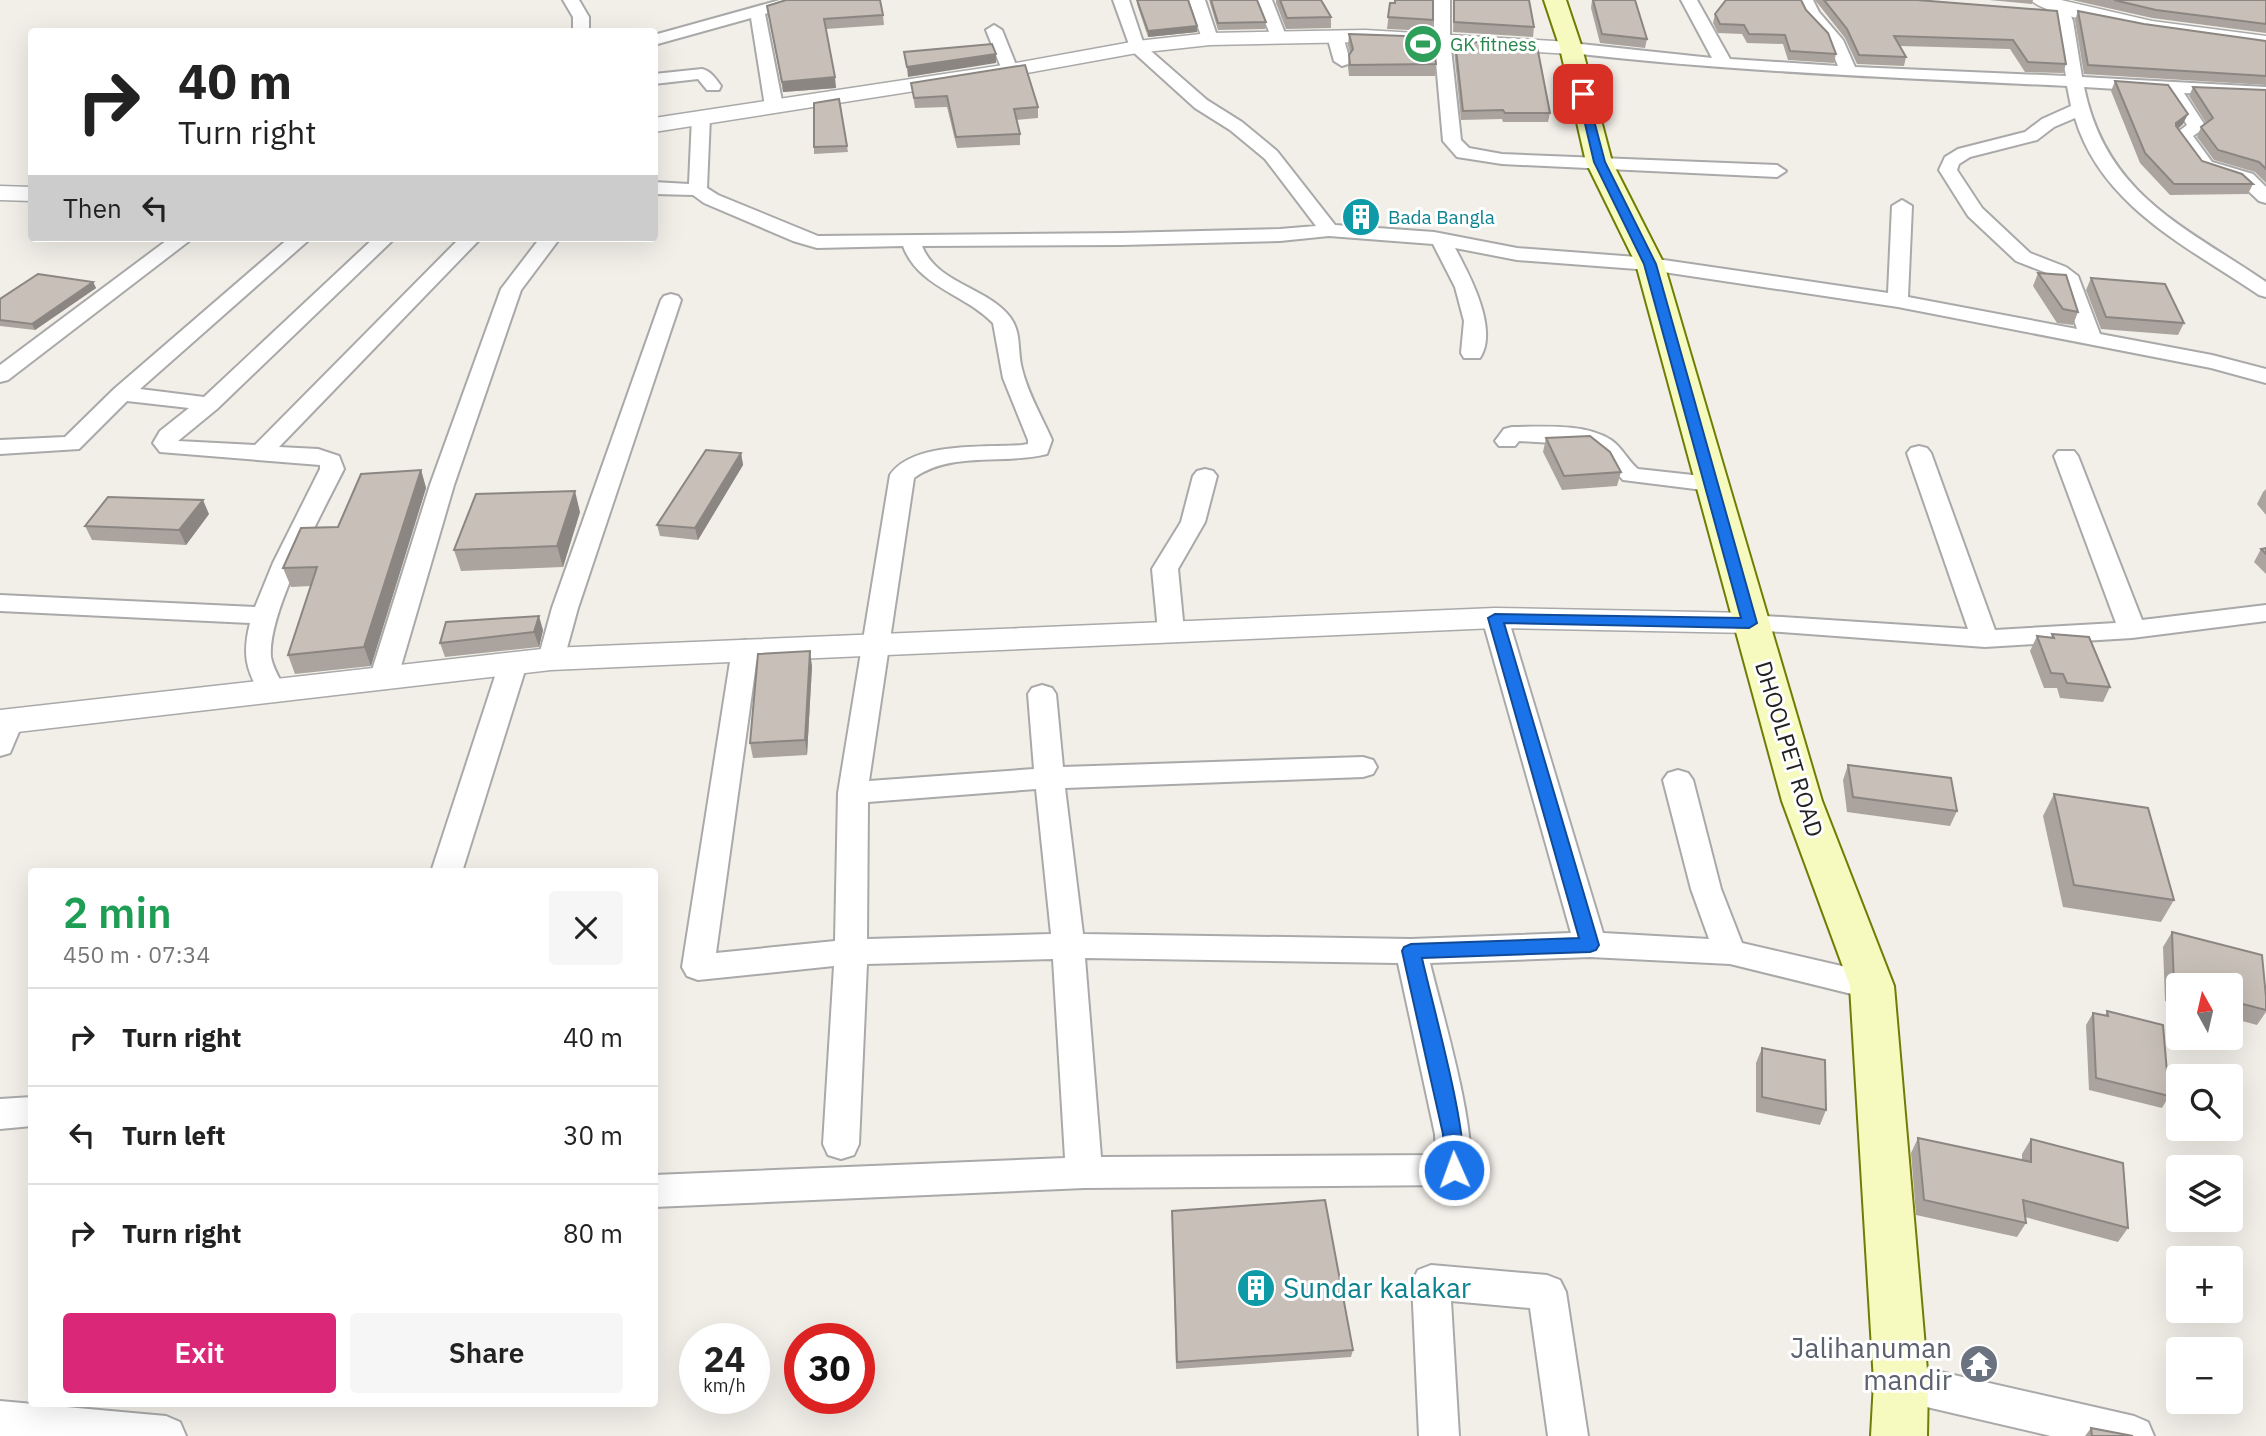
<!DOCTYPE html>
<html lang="en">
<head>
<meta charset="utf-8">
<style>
  body { margin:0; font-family:"IBM Plex Sans",sans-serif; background:#f6f6f6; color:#222; height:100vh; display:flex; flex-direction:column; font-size:26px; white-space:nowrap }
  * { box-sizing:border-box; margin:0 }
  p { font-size:23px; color:#767676 }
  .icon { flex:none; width:38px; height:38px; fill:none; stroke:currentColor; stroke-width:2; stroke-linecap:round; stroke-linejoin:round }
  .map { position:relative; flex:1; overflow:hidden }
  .drawer { position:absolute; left:28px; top:868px; width:630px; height:539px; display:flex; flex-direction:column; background:#fff; border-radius:7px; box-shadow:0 7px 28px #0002 }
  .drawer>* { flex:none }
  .hud { position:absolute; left:28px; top:28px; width:630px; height:214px; border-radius:7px; box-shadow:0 7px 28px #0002; background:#fff; color:#222; overflow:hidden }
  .needle { width:46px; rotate:352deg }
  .tools { position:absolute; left:2166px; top:973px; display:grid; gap:14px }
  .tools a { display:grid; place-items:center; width:77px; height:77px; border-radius:7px; background:#fff; box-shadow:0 7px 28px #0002; font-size:35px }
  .speed { position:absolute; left:679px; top:1323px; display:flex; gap:14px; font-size:35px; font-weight:700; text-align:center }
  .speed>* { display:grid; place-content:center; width:91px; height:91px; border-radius:50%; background:#fff; box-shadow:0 7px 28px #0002; line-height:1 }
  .speed small { font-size:18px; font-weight:400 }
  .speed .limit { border:10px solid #d22; background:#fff; color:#111 }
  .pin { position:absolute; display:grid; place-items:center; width:60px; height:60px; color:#fff; margin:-30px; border-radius:14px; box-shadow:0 4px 10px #0006 }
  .me { position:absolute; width:77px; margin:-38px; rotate:358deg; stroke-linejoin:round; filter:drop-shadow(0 0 5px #0008) }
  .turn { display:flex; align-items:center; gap:24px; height:147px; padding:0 35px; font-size:32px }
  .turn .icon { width:91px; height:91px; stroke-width:2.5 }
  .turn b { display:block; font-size:49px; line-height:60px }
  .then { display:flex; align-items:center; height:66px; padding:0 35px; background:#0003; gap:14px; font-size:26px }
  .round { display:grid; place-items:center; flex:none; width:74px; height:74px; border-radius:7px; background:#f6f6f6 }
  .overview { display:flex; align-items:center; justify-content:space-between; height:119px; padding:0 35px }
  h1 { font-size:42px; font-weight:600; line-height:52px; color:#1e9e55 }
  .action { display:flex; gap:14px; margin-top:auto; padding:14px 35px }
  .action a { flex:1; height:80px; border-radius:7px; background:#db2777; color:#fff; font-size:28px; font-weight:600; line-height:80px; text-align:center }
  .action a+a { background:#f6f6f6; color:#222 }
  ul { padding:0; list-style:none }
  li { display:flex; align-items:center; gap:21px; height:98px; padding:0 35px; border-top:2px solid #e0e0e0 }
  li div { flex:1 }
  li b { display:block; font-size:26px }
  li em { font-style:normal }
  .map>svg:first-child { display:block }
</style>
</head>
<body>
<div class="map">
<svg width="2266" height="1436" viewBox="0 0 2266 1436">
  <rect width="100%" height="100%" fill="#f2efe9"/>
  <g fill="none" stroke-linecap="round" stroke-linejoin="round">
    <defs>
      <g id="minor">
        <path d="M563 0H579L589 17V32H573V17Z"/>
        <path d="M780 0H805L802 3 765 14 783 106 780 110H768L765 106 751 18 654 45V35Z"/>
        <path d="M1113 0H1129L1144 45 1207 100 1242 122 1277 151 1335 225 1434 232 1517 248 1650 258 1888 293 1892 206 1902 200 1912 206 1908 297 2077 329 2062 283 2052 275 2016 261 1968 216 1939 170 1945 157 1958 149 2025 132 2042 119 2071 106 2067 86C1901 78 1736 72 1571 53L1563 48 1571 43 1712 58 1681 0H1697L1730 59 1838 66 1828 41 1806 17 1797 0H1813L1819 12 1843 40 1855 67 2066 76 2053 7 2056 4H2066L2073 21 2082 77 2266 87V97L2184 93 2206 127 2193 136 2212 162 2253 174 2266 187V203L2259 201 2239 182 2200 170 2174 135 2187 125 2166 92 2084 87C2106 195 2184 226 2266 282V297L2259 295C2188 247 2101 206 2075 118L2054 127 2037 140 1970 157 1959 164 1957 170 1982 208 2030 253 2066 267 2078 276 2100 334 2212 355 2266 369V383L2211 368 1898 307 1650 270 1517 260 1455 248C1469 274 1499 329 1480 358H1464L1461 353 1464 321 1455 287 1433 244 1329 236 1280 241 1121 245 922 246C937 284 987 287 1010 317 1022 333 1017 351 1022 369 1028 394 1042 417 1052 440L1047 454C1005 465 950 451 914 478L869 781 1034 769 1028 694 1032 688 1042 685 1052 688 1056 694 1063 767 1363 757 1373 760 1377 767 1373 774 1363 777 1065 788 1083 934 1411 939 1571 933 1482 618 1486 612 1495 610 1504 612 1508 618 1603 933 1709 939 1691 889 1663 780 1668 773 1678 770 1688 773 1693 780 1721 889 1742 943 1872 973 1884 977 1888 986 1884 995 1872 999 1730 964 1590 957 1430 963C1440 1006 1483 1147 1467 1181L1454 1185 1084 1188 654 1207V1175L1065 1158 1053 959 867 964 859 1144 854 1155 841 1159 828 1155 823 1144 834 966 698 980 687 976 682 967 732 649 736 643 745 640 754 643 758 649 716 953 835 941 838 793 890 475C913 441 986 448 1022 445L1028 444V440L1003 378 993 323C965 294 918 287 903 246L817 248 793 241 704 203 693 195 654 194V182L689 184 692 117 701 112 710 117 707 188 718 195 818 236 1121 233 1280 229 1316 226 1265 159 1230 130 1195 108 1131 50ZM1036 789 1051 934 867 939 868 802ZM1085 958 1398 963 1435 1134 1436 1155 1101 1157Z"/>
        <path d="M1189 0H1205L1218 39 1216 42H1204L1202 39Z"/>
        <path d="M1256 0H1272L1286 36 1284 39H1272Z"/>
        <path d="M1434 0H1450V39L1461 140 1469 148 1502 154 1777 165 1786 171 1777 177 1502 164 1457 157 1443 141 1434 39Z"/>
        <path d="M994 25 1002 30 1018 70 1016 74H1004L1002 70 986 30Z"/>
        <path d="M1335 31 1343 36 1350 61 1348 64 1342 66 1334 61 1327 36Z"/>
        <path d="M702 69C711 71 716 79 721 86L719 90H707L698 79 654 84V74Z"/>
        <path d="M170 238H193L8 380 0 382V365Z"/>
        <path d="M289 238H311L140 389 204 397 374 238H395L217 409 178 441 255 445 460 238H481L279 447 318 449 339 456 344 469C323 511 267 613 271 657 273 669 281 681 287 692L283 698 273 701 263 698C246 671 242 655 250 623L0 611V595L255 607 273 563 320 469V465L160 452 153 443 160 431 189 408 127 401 79 449 0 454V440L65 437 114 389Z"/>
        <path d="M540 238H560L521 290 454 485 397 680 393 686 383 689 373 686 369 680 430 485 501 289Z"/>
        <path d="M671 294 678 296 681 300 578 608 564 659 561 665 551 668 541 665 538 659 552 608 661 300 664 296Z"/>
        <path d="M1512 427C1542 427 1585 423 1611 440 1622 447 1627 460 1638 469L1711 477 1719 479 1723 484 1719 489 1711 491 1623 480 1597 452 1585 445 1519 441 1515 446H1499L1495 441 1504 429Z"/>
        <path d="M1919 446 1927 448 1931 453 1995 630 2116 623 2054 456 2058 451H2074L2078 456 2142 620 2266 605V621L2132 638 1985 647 1741 629 1737 623 1741 617 1750 615 1968 629 1907 453 1911 448Z"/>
        <path d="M1205 469 1213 471 1217 476 1205 522 1178 569 1184 631 1180 637 1171 639 1162 637 1158 631 1152 569 1181 522 1193 476 1197 471Z"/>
        <path d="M513 655 523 658 527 664 462 872H431L499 664 503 658Z"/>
        <path d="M10 711 20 713 24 720 10 753 0 756V714Z"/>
        <path d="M32 1097V1126L0 1129V1099Z"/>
        <path d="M1431 1265 1547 1275 1560 1280 1566 1292 1588 1436H1548L1530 1308 1451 1301 1459 1436H1419L1412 1282 1418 1270Z"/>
        <path d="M1901 1363 2134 1416 2148 1422 2154 1436H2051L1901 1401 1887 1395 1881 1382 1887 1369Z"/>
        <path d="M0 1401 166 1416 180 1422 186 1436H0Z"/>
      </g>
      <g id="tertiary">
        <path d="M2031 0H2061L2152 21 2266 36V48C2230 44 2048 22 2031 0Z"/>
        <path d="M1365 30 1571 42 1578 44 1581 48 1578 52 1571 54 1365 42 1210 45 1137 53 1010 76 654 132V118L1010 64 1137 41 1210 33Z"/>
        <path d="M0 186 32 187V201L0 200Z"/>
        <path d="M1495 608 1750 613 1762 616 1766 623 1762 630 1750 633 1495 628 551 670 0 734V710L551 648Z"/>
      </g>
      <path id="secondary" d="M1544 0H1566L1582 48 1612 162 1664 264 1822 801 1894 986 1928 1382 1927 1436H1871L1874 1382 1850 986 1782 801 1636 264 1586 162 1560 48Z"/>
    </defs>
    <use href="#minor" stroke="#a9a9a9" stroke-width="4"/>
    <use href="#tertiary" stroke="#a9a9a9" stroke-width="3"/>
    <use href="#secondary" stroke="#707d05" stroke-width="4"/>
    <use href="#minor" fill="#fff" fill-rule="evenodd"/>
    <use href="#tertiary" fill="#fff" fill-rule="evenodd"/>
    <use href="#secondary" fill="#f7fabf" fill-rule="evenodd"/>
  </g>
  <g fill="#aba49e">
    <path d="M1137 0 1197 26V32L1148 37 1137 4Z"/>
    <path d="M1209 0H1257L1266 22 1265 29 1218 30Z"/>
    <path d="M1276 0H1321L1331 17V28L1286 29 1276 3Z"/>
    <path d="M1454 0H1529L1534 27 1533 37 1453 32Z"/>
    <path d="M1592 0 1647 39 1645 48 1600 43 1591 8Z"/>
    <path d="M1815 0H1917L2057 11 2066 64 2063 73 2025 72 2010 49 1900 46 1906 57 1904 66 1857 64 1845 38Z"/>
    <path d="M1989 0H2033L2032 4Z"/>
    <path d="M2072 0H2266V33L2152 18Z"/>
    <path d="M1390 3 1433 20 1431 31 1387 29Z"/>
    <path d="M767 6 883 15 884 25 826 29 836 88 783 92Z"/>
    <path d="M1806 10 1836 54 1834 63 1788 60 1783 44 1747 43 1742 34 1718 33 1713 23 1715 14Z"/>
    <path d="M2078 11 2144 24 2266 41V85L2084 74 2075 20Z"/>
    <path d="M1349 34 1436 64 1435 76H1349L1348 67 1349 55 1350 53 1348 45Z"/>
    <path d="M1455 41 1550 113 1548 122H1503L1502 119 1461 120 1454 50Z"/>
    <path d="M2115 81 2183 124 2178 129 2202 161 2253 184 2248 194 2170 195 2140 163 2111 91Z"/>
    <path d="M911 83 1038 107V118L1016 120 1020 134V145L957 148 947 107 915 108Z"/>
    <path d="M2193 87 2266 90V183L2255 172 2214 160 2197 137 2201 127 2206 123 2189 96Z"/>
    <path d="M847 146 848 152 814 154V147Z"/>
    <path d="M2038 273 2078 312 2073 325 2057 323 2033 286Z"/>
    <path d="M2091 278 2184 323 2178 335 2101 329 2086 290Z"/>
    <path d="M93 282 96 288 35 330 0 326V299Z"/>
    <path d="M1546 438 1621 472 1617 486 1562 490 1543 452Z"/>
    <path d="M741 453 743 465 698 540 660 536 657 525Z"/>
    <path d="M421 470 426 488 371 666 295 674 288 655 311 586 291 587 283 568 338 527Z"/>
    <path d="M2266 489V515L2257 504 2263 492Z"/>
    <path d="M580 512 563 567 461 571 454 550Z"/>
    <path d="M209 514 186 545 92 540 85 526Z"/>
    <path d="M2266 548V574L2254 562 2261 549Z"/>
    <path d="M543 630 539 647 445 657 440 643Z"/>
    <path d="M2052 634 2110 687 2103 702 2060 698 2057 688H2044L2030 651 2037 636 2051 638Z"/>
    <path d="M812 666 807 755 753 758 750 743Z"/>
    <path d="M1848 765 1957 811 1950 826 1847 812 1843 780Z"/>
    <path d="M2054 794 2174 900 2161 922 2063 907 2043 816Z"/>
    <path d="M2172 932 2266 997V1012L2257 1025 2231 1018V985H2179V1005L2165 1001 2163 947Z"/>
    <path d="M2107 1011 2169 1096 2162 1108 2089 1090 2086 1025 2093 1013 2105 1016Z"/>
    <path d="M1762 1048 1826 1110 1820 1125 1756 1112V1063Z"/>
    <path d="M1918 1138 2022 1161V1154L2031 1139 2128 1228 2118 1242 2025 1217 2026 1223 2017 1237 1916 1215 1911 1153Z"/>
    <path d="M1172 1218 1353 1350 1351 1357 1176 1369Z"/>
    <path d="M2091 1428 2133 1436H2085Z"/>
  </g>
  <g fill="#8b8681">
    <path d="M1197 26V32L1148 37V31Z"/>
    <path d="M996 54V63L908 77 907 67Z"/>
    <path d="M835 77 836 88 783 92 782 82Z"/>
    <path d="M2188 114 2183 124 2172 133 2176 123Z"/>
    <path d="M93 282 96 288 35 330 32 324Z"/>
    <path d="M741 453 743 465 698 540 695 528Z"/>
    <path d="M421 470 426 488 371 666 364 647Z"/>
    <path d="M575 491 580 512 563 567 557 546Z"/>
    <path d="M203 500 209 514 186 545 179 530Z"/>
    <path d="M539 616 543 630 539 647 534 632Z"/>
    <path d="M810 651 812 666 807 755 805 740Z"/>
  </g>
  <g fill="#c7bfb8" stroke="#8b8681" stroke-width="2">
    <path d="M786 0H880L883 15 824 19 835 77 782 82 767 6Z"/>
    <path d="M1137 0H1188L1197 26 1148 31Z"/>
    <path d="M1211 0H1257L1266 22 1218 23Z"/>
    <path d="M1280 0H1321L1331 17 1287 18Z"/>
    <path d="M1395 0H1433V20L1388 17 1390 3H1395Z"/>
    <path d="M1454 0H1529L1534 27 1454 22Z"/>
    <path d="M1593 0H1635L1647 39 1602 34Z"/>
    <path d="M1726 0H1801L1806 10 1828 33 1836 54 1790 51 1785 35 1749 34 1744 25 1720 24 1715 14Z"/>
    <path d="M1824 0H1917L2057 11 2066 64 2028 62 2013 40 1894 36 1906 57 1859 55 1847 29Z"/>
    <path d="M2114 0H2266V24L2156 10Z"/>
    <path d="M2078 11 2144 24 2266 41V76L2088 65Z"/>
    <path d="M1349 34 1433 37 1436 64 1350 65 1349 55 1353 49Z"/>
    <path d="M1455 41 1537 46 1550 113H1505L1503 110 1463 111Z"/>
    <path d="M992 44 996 54 907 67 904 52Z"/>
    <path d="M1025 65 1038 107 1014 109 1020 134 956 137 947 96 914 98 911 83Z"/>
    <path d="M2115 81 2168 85 2188 114 2176 123V126L2202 161 2242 174 2253 184H2174L2145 153Z"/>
    <path d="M2193 87 2266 90V169L2259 162 2218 150 2201 127 2213 118Z"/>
    <path d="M839 99 847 146 814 147V103Z"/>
    <path d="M2038 273 2066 275 2078 312 2063 309Z"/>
    <path d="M38 274 93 282 32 324 0 320V299Z"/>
    <path d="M2091 278 2165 284 2184 323 2106 317Z"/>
    <path d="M1590 436 1610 452 1621 472 1564 476 1546 438Z"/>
    <path d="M706 450 741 453 695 528 657 525Z"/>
    <path d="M421 470 364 647 288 655 317 567 283 568 301 528 338 527 361 474Z"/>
    <path d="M575 491 557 546 454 550 476 494Z"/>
    <path d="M108 497 203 500 179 530 85 526Z"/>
    <path d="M2266 548V554L2261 549Z"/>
    <path d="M539 616 534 632 440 643 446 622Z"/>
    <path d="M2052 634 2089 637 2110 687 2067 683 2063 674 2051 673 2037 636 2054 638Z"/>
    <path d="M810 651 805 740 750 743 758 654Z"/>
    <path d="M1848 765 1951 778 1957 811 1853 797Z"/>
    <path d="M2054 794 2148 808 2174 900 2074 885Z"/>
    <path d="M2172 932 2262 955 2266 997V1010L2231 1001V985H2179V987L2174 986Z"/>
    <path d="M2107 1011 2163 1025 2169 1096 2096 1078 2093 1013 2108 1016Z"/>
    <path d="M1762 1048 1825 1060 1826 1110 1762 1097Z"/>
    <path d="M1918 1138 2031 1162V1139L2123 1163 2128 1228 2023 1200 2026 1223 1924 1200Z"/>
    <path d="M1325 1200 1353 1350 1177 1362 1172 1211Z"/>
    <path d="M2091 1428 2133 1436H2092Z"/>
  </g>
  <path fill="#1a73e8" stroke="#114b97" stroke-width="2" d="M1583 91 1587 94 1605 162 1656 264 1757 623 1749 628 1504 623 1599 945 1596 950 1590 952 1422 958C1430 996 1474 1150 1461 1176L1454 1179 1447 1176 1444 1170 1443 1134 1402 951 1404 947 1411 944 1579 938 1488 618 1495 614 1741 618 1644 264 1594 162 1578 94Z"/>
  <defs>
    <symbol id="stadium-disc" viewBox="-11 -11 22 22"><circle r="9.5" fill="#2e9e5b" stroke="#fff"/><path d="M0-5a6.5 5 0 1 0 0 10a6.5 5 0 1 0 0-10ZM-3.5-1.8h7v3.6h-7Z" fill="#fff"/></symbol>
    <symbol id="building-disc" viewBox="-11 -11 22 22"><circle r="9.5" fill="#0f9aa8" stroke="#fff"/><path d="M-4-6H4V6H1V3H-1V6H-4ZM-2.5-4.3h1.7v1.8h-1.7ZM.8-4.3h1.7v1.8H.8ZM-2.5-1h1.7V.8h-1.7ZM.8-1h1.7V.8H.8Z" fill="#fff"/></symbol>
    <symbol id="temple-disc" viewBox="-11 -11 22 22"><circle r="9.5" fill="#6b7280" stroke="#fff"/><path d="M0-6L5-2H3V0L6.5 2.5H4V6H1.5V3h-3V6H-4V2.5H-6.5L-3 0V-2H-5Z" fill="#fff"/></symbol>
  </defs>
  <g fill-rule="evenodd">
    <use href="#stadium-disc" x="1401" y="22" width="44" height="44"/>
    <use href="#building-disc" x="1339" y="195" width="44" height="44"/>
    <use href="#building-disc" x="1234" y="1266" width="44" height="44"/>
    <use href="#temple-disc" x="1957" y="1342" width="44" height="44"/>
  </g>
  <g text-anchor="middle" stroke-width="6" stroke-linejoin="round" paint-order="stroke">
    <g font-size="19" fill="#27864d" stroke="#fff" text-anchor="start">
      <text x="1450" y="51">GK fitness</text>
    </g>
    <g font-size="19" fill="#0d838f" stroke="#fff" text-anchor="start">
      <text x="1388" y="224">Bada Bangla</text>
    </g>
    <g font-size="23" fill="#222" stroke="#fff">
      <text transform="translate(1789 749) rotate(73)" y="8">DHOOLPET ROAD</text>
    </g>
    <g font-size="28" fill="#0d838f" stroke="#fff" text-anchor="start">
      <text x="1283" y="1298">Sundar kalakar</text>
    </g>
    <g font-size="28" fill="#5b616d" stroke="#fff" text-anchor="end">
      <text x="1952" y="1358">Jalihanuman<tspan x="1952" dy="32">mandir</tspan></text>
    </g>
  </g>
</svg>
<div class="tools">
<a><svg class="needle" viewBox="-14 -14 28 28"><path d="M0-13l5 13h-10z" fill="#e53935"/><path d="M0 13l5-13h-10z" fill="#767676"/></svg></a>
<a><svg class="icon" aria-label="search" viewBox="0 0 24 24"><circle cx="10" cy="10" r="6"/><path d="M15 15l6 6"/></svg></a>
<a><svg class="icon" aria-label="layers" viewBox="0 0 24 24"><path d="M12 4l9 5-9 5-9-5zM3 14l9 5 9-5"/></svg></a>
<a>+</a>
<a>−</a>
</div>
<div class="speed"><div>24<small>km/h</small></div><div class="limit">30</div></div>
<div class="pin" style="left:1583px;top:94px;background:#d93025"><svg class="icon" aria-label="arrive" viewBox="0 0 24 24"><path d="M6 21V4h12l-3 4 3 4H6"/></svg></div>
<svg class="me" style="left:1454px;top:1170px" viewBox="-20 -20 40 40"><circle r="17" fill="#1a73e8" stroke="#fff" stroke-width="3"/><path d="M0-11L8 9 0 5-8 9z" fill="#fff"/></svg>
<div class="hud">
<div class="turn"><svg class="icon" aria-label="right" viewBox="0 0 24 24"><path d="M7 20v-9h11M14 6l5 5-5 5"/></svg><div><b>40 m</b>Turn right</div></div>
<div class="then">Then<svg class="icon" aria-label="left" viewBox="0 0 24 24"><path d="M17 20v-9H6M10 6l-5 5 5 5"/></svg></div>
</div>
<section class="drawer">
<div class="overview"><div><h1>2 min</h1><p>450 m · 07:34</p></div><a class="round"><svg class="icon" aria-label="close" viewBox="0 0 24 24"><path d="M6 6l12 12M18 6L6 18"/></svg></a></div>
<ul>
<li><svg class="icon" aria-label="right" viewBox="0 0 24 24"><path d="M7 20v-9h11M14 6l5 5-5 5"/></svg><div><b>Turn right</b></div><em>40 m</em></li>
<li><svg class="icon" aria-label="left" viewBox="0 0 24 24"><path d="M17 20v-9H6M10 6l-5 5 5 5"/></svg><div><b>Turn left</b></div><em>30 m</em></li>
<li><svg class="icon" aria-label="right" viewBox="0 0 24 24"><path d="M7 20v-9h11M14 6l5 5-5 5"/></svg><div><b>Turn right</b></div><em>80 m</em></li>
</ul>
<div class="action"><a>Exit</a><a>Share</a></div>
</section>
</div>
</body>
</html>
